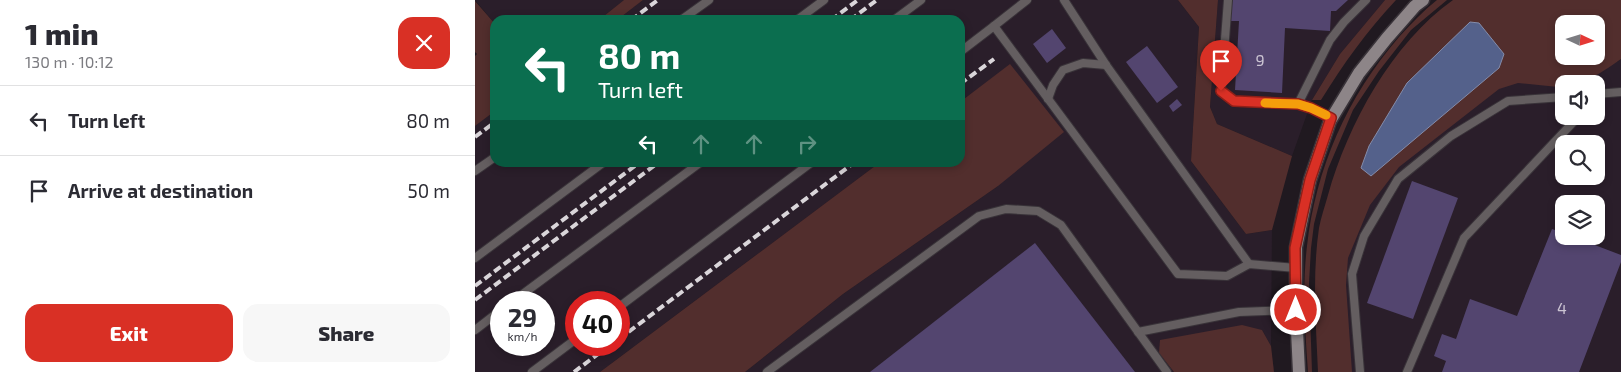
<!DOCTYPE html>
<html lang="en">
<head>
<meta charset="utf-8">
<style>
  body { margin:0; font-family:"Exo 2",sans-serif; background:#f7f7f7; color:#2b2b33; height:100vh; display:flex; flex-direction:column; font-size:19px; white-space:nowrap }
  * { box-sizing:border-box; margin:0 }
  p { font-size:16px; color:#7c7c81 }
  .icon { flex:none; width:28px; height:28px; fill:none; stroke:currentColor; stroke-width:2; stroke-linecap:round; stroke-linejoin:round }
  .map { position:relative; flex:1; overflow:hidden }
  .drawer { display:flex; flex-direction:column; background:#fff; width:475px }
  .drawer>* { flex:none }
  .hud { position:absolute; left:15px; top:15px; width:475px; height:152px; border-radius:15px; box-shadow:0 2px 8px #0003; background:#0b6e4f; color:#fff; overflow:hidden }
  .needle { width:32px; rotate:94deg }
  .tools { position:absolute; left:1080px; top:15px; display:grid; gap:10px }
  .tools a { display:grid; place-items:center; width:50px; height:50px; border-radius:10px; background:#fff; box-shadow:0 2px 8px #0003; font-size:25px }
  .speed { position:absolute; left:15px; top:291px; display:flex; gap:10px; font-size:25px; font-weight:700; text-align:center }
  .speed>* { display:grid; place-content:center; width:65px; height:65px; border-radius:50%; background:#fff; box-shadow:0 2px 8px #0003; line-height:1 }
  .speed small { font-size:12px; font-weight:400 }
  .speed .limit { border:8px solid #d22; background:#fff; color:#111 }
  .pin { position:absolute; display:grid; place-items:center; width:42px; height:42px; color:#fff; margin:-51px -21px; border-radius:50% 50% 50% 0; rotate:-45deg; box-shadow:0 0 5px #0007 }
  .pin .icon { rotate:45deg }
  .me { position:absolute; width:55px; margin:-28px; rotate:0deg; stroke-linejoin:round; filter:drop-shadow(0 0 4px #0008) }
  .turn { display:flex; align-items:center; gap:18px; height:105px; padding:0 25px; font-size:22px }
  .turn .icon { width:65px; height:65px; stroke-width:2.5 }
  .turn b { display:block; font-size:35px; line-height:42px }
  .lanes { display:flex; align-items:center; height:48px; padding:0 25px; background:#0003; justify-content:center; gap:25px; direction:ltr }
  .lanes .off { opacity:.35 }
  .round { display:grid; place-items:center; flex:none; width:52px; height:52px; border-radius:15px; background:#f7f7f7 }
  .headline { display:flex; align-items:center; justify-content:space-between; height:85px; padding:0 25px }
  h1 { font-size:30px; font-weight:800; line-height:38px }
  .button { display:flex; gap:10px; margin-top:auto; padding:10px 25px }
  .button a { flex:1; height:58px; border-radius:15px; background:#d93025; color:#fff; font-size:20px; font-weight:800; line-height:58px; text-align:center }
  .button a+a { background:#f7f7f7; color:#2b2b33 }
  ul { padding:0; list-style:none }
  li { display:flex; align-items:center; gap:15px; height:70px; padding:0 25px; border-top:1px solid #e1e1e2 }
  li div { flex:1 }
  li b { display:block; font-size:19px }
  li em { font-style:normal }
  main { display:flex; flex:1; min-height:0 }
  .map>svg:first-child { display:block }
</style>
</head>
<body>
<main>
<section class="drawer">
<div class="headline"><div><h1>1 min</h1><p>130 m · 10:12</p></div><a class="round" style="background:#d93025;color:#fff"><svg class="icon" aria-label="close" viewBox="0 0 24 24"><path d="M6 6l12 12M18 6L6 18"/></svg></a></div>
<ul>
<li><svg class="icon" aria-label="left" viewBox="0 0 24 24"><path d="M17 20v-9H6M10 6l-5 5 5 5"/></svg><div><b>Turn left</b></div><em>80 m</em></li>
<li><svg class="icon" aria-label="arrive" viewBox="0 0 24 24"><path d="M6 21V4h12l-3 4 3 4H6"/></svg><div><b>Arrive at destination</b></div><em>50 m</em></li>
</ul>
<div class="button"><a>Exit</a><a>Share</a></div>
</section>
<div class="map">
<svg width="1146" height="372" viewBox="0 0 1146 372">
  <rect width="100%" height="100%" fill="#201920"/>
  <g fill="#2a1e2a" fill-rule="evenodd">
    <path d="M0 0H149L124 20H20V24Z"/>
    <path d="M168 0H703L724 27 716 161 771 234 797 230 796 346 787 330 684 353 699 372H270L368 294 523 186 535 65 485 102V20H142Z"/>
    <path d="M743 0H910L865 54 837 100 817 156 742 124 735 107Z"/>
    <path d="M1089 56 1142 62 1146 59V372H859L854 280 886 168 897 176 1024 68ZM1089 84H1121V116H1089ZM1089 144H1121V176H1089ZM1089 204H1121V236H1089Z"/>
    <path d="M20 111V162L404 163 125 372H0V126ZM26 302H69V345H26ZM101 302H144V345H101Z"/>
  </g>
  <g fill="#522e2d" fill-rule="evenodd">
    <path d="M149 0H168L142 20H124Z"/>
    <path d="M703 0H743L735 107 742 124 817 156 797 230 771 234 716 161 724 27Z"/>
    <path d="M910 0H921C891 32 869 63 846 100H837L865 54Z"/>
    <path d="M962 0H972L936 30 904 71 878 110 853 169 839 224 836 248 834 283 837 372H833C830 331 827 288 832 246 841 168 872 97 924 37 936 24 948 11 962 0Z"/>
    <path d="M978 0H1146V59C1129 71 1111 84 1089 84V85L1083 87 1043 83 1024 89 924 167 895 205 873 258 871 285 877 372H843C841 324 837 276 844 228 846 217 850 206 853 195 873 124 917 43 978 0ZM1089 24H1121V56H1089Z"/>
    <path d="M0 1 20 24V111L0 126V56L2 54 0 52Z"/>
    <path d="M535 64 589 132 523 186 368 294 270 372H125L404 163 485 162V102Z"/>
    <path d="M767 325 787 330 796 346 799 372H699L684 353 685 340Z"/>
  </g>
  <path fill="#54618b" stroke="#848caa" d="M995 22 1004 23 1029 54 1024 68 896 176 886 168 894 146 932 83Z"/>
  <g fill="#53456f">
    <path d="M756 0H873L861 11H856L855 31 810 28 807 93 760 90 764 21H755Z"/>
    <path d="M577 29 591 48 572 63 558 44Z"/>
    <path d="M672 46 703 87 682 103 651 62Z"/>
    <path d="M702 99 707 105 698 112 694 106Z"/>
    <path d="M937 181 983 198 938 319 892 303Z"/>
    <path d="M1077 229 1089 233V236H1096L1146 255V262L1104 372H967L971 361 959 356 967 334 981 339 995 299 1042 316Z"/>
    <path d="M560 243 660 372H395Z"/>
  </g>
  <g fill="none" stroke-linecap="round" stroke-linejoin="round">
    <defs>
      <g id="lane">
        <path d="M589 0 631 65 774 264"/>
        <path d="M753 0 746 91 759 101 823 104 836 108 856 118"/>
        <path d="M206 20 234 0"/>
        <path d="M322 20 349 0"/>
        <path d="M419 20 446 0"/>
        <path d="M519 26 552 0"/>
        <path d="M485 52 519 26 703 274 752 276 774 264 821 268"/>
        <path d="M1121 94 1146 92"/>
        <path d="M573 99 578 85 588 70 608 63 631 65"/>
        <path d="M823 104 855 40 869 22 891 0"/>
        <path d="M0 171 20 157"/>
        <path d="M0 258 129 162"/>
        <path d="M37 302 226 162"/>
        <path d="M144 307 337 162"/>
        <path d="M0 330 26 310"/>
        <path d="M663 332 764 312 821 310"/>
        <path d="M57 372 101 339"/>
        <path d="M292 372 504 216 531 209 563 211 586 225 692 372"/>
        <path d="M885 372 877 274 889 236 923 179 976 136 1033 101 1089 97"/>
        <path d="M932 372 989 238 1104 116"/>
      </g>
      <path id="secondary" d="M824 372 821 310V247L835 180 855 121 884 73 912 38 940 6 948 0"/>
    </defs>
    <use href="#lane" stroke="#393339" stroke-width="10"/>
    <use href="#secondary" stroke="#393339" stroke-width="15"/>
    <use href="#lane" stroke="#645e60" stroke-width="8"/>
    <use href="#secondary" stroke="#8d8588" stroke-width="12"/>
    <g stroke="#dad6da" stroke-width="4" stroke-dasharray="8 4" stroke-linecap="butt">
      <path d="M156 20 183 0"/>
      <path d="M356 20 383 0"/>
      <path d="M375 20 402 0"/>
      <path d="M485 84 519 59"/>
      <path d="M0 137 20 122"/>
      <path d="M0 286 165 162"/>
      <path d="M0 300 184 162"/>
      <path d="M144 339 380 162"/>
      <path d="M99 372 135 345"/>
    </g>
  </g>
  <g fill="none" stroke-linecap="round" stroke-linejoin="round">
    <defs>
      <path id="route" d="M746 91 759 101 823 104 836 108 856 118 835 180 820 248 821 310"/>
    </defs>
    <use href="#route" stroke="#8d1f18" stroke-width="12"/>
    <use href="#route" stroke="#d93025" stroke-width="9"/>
    <path stroke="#f59e0b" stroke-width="9" d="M790 103 823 104 836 108 851 115"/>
  </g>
  <g text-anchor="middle" stroke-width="4" stroke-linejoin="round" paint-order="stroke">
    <g font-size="16" fill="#ccc5d3">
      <text x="785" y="66">9</text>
      <text x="1087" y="314">4</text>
    </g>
  </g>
</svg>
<div class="tools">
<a><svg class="needle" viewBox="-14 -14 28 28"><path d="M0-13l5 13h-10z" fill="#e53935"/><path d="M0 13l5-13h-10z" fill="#7c7c81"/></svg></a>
<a><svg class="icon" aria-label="sound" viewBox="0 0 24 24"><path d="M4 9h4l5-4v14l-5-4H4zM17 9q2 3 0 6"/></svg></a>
<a><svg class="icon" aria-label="search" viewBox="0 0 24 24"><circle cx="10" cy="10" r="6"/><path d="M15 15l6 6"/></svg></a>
<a><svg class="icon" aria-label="layers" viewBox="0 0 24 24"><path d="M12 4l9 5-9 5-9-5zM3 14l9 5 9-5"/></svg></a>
</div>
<div class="speed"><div>29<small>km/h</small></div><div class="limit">40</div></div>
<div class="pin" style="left:746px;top:91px;background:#d93025"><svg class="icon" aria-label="arrive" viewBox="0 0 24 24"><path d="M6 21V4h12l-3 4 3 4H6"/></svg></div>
<svg class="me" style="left:821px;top:310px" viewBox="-20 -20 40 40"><circle r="17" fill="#d93025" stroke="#fff" stroke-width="3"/><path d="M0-11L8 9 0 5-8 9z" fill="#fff"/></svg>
<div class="hud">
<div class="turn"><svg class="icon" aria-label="left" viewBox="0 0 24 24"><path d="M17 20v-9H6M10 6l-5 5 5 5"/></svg><div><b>80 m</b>Turn left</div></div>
<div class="lanes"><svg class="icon" aria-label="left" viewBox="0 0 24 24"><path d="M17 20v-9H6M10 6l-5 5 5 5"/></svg><svg class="icon off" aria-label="ahead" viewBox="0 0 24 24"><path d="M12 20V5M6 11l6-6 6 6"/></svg><svg class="icon off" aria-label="ahead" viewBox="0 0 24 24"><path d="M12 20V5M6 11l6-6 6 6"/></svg><svg class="icon off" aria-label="right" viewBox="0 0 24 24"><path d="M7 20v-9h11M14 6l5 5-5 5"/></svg></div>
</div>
</div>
</main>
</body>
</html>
